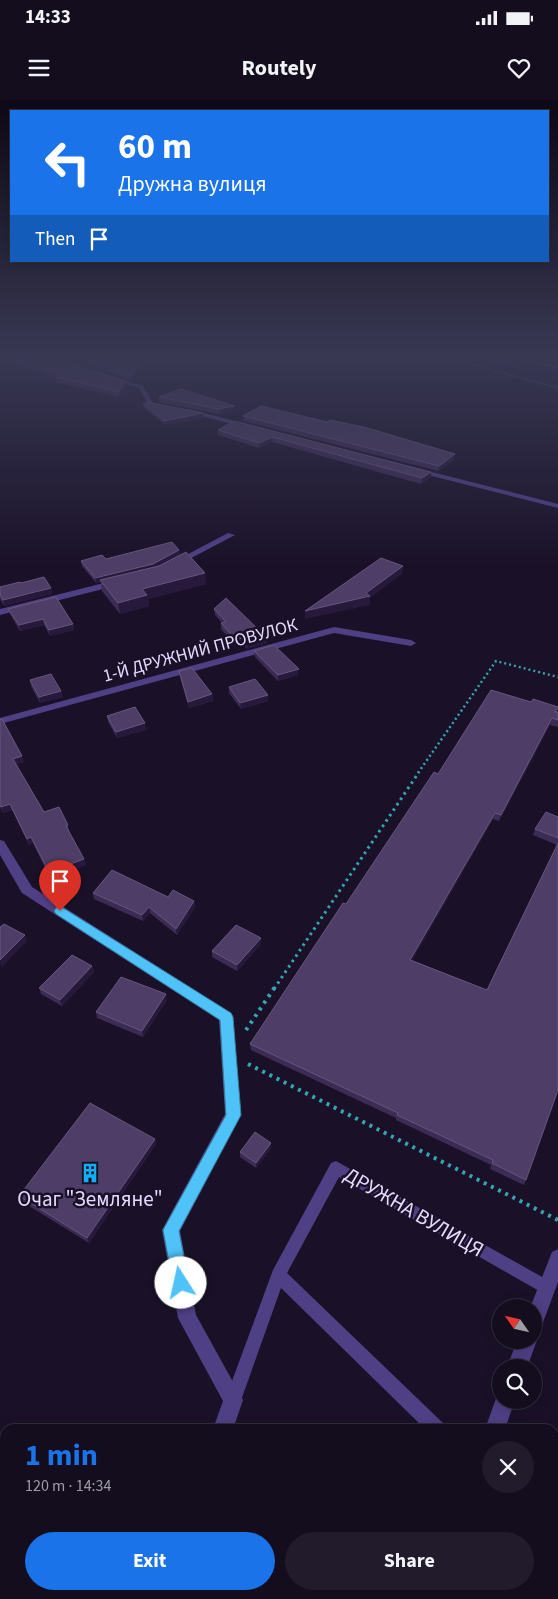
<!DOCTYPE html>
<html lang="en">
<head>
<meta charset="utf-8">
<style>
  body { margin:0; font-family:"Source Sans 3",sans-serif; background:#211b2b; color:#f1f3f6; height:100vh; display:flex; flex-direction:column; font-size:19px; white-space:nowrap }
  * { box-sizing:border-box; margin:0 }
  p { font-size:16px; color:#9d9ca4 }
  .icon { flex:none; width:28px; height:28px; fill:none; stroke:currentColor; stroke-width:2; stroke-linecap:round; stroke-linejoin:round }
  .map { position:relative; flex:1; overflow:hidden }
  .details { position:absolute; left:0px; top:1324px; width:559px; height:176px; display:flex; flex-direction:column; background:#140d1e; border-radius:15px 15px 0 0; box-shadow:0 2px 12px #0003,0 0 0 1px #332d3c }
  .details>* { flex:none }
  .guide { position:absolute; left:10px; top:10px; width:539px; height:152px; border-radius:0px; box-shadow:0 2px 12px #0003,0 0 0 1px #332d3c; background:#1a73e8; color:#fff; overflow:hidden }
  .needle { width:32px; rotate:304deg }
  .fabs { position:absolute; left:492px; top:1199px; display:grid; gap:10px }
  .fabs a { display:grid; place-items:center; width:50px; height:50px; border-radius:50%; background:#140d1e; box-shadow:0 2px 12px #0003,0 0 0 1px #332d3c; font-size:25px }
  .pin { position:absolute; display:grid; place-items:center; width:42px; height:42px; color:#fff; margin:-51px -21px; border-radius:50% 50% 50% 0; rotate:-45deg; box-shadow:0 0 5px #0007 }
  .pin .icon { rotate:45deg }
  .me { position:absolute; width:55px; margin:-28px; rotate:350deg; stroke-linejoin:round; filter:drop-shadow(0 0 4px #0008) }
  .turn { display:flex; align-items:center; gap:18px; height:105px; padding:0 25px; font-size:22px }
  .turn .icon { width:65px; height:65px; stroke-width:2.5 }
  .turn b { display:block; font-size:35px; line-height:42px }
  .then { display:flex; align-items:center; height:48px; padding:0 25px; background:#0003; gap:10px; font-size:19px }
  .round { display:grid; place-items:center; flex:none; width:52px; height:52px; border-radius:26px; background:#211b2b }
  .summary { display:flex; align-items:center; justify-content:space-between; height:85px; padding:0 25px }
  h1 { font-size:30px; font-weight:700; line-height:38px; color:#1a73e8 }
  .button { display:flex; gap:10px; margin-top:auto; padding:10px 25px }
  .button a { flex:1; height:58px; border-radius:30px; background:#1a73e8; color:#fff; font-size:20px; font-weight:700; line-height:58px; text-align:center }
  .button a+a { background:#211b2b; color:#f1f3f6 }
  .status { display:flex; justify-content:space-between; align-items:center; height:35px; padding:0 25px; background:#140d1e; direction:ltr }
  .status svg { height:14px; fill:currentColor }
  header { display:flex; justify-content:space-between; align-items:center; height:65px; padding:0 25px; background:#140d1e; font-size:22px; font-weight:700 }
  .map>svg:first-child { display:block }
</style>
</head>
<body>
<div class="status"><b>14:33</b><svg viewBox="0 0 49 12"><path d="M0 12V9h3v3zM5 12V6h3v6zM10 12V3h3v9zM15 12V0h3v12zM26 1h20v11H26zM47 4h2v5h-2z"/></svg></div>
<header><svg class="icon" aria-label="menu" viewBox="0 0 24 24"><path d="M4 6h16M4 12h16M4 18h16"/></svg>Routely<svg class="icon" aria-label="heart" viewBox="0 0 24 24"><path d="M12 20l-8-8c-3-5 5-10 8-4 3-6 11-1 8 4z"/></svg></header>
<div class="map">
<svg width="558" height="1499" viewBox="0 0 558 1499">
  <rect width="100%" height="100%" fill="#1a1128"/>
  <g fill="none" stroke-linecap="round" stroke-linejoin="round">
    <path stroke="#0d1745" stroke-width="4" d="M458 256 558 274"/>
    <path stroke="#36a4b5" stroke-width="2" stroke-dasharray="1 2" stroke-linecap="butt" d="M431 256 467 263 558 288"/>
    <path stroke="#36a4b5" stroke-width="2.5" stroke-dasharray="2 3" stroke-linecap="butt" d="M418 673 496 561 558 577"/>
    <path stroke="#36a4b5" stroke-width="3" stroke-dasharray="2.5 4" stroke-linecap="butt" d="M274 889 419 672"/>
    <g stroke="#36a4b5" stroke-width="4" stroke-dasharray="3 5" stroke-linecap="butt">
      <path d="M246 930 275 887"/>
      <path d="M248 964 558 1120"/>
    </g>
    <g stroke="#36a4b5" stroke-width="5" stroke-dasharray="4 6" stroke-linecap="butt">
      <path d="M554 1468 558 1471"/>
      <path d="M516 1495 517 1499"/>
    </g>
    <path fill="#4f3f85" fill-rule="evenodd" d="M336 1061 551 1182 553 1187 551 1192 546 1194 541 1192 339 1077 287 1173 443 1323 445 1329H425L281 1188 239 1306 233 1308 227 1306 225 1300 273 1170 331 1063Z"/>
    <g fill="#4f3f85" fill-rule="evenodd">
      <path d="M499 256H513L558 265V269Z"/>
      <path d="M110 277 143 286 153 303 166 307 163 309 149 306 139 288 110 279Z"/>
      <path d="M188 309 250 325 251 326 248 328 186 312V310Z"/>
      <path d="M412 367 558 404V408L412 371Z"/>
      <path d="M228 433 235 435 178 465 171 463Z"/>
      <path d="M116 480 120 483 119 485 0 515V509Z"/>
      <path d="M334 527 411 540 416 543 411 546 334 533 0 624V618Z"/>
      <path d="M0 740 4 741 32 787 231 913 233 917 241 1015 180 1131 196 1215 243 1300 233 1329H213L223 1301 178 1218 162 1130 225 1014 219 920 22 793 0 755Z"/>
      <path d="M558 1149V1182L541 1228 534 1230V1208H530L552 1152Z"/>
      <path d="M534 1233 537 1240 527 1268H507L517 1240H534Z"/>
      <path d="M501 1292V1300H515L505 1329H485L498 1293Z"/>
      <path d="M155 1495H177L176 1499H154Z"/>
      <path d="M426 1495H448L447 1499H425Z"/>
    </g>
    <g fill="#4f3f85" fill-rule="evenodd">
      <path d="M0 1444 5 1446V1471L0 1469Z"/>
      <path d="M35 1495H61L62 1499H36Z"/>
    </g>
  </g>
  <g fill="#3c2b55">
    <path d="M0 256 127 286 119 297 56 282V277L25 269 0 263Z"/>
    <path d="M57 256H101L108 259 140 264V269L131 280Z"/>
    <path d="M159 297 234 306V311L219 314 159 302Z"/>
    <path d="M143 304 203 318 166 325 144 308Z"/>
    <path d="M243 316 454 360 438 371 244 321Z"/>
    <path d="M234 321 431 377 421 384 272 342 259 348 218 335V330Z"/>
    <path d="M179 450 180 455 206 484 148 499 149 506 120 514 102 491 101 482 96 483 82 466 81 461 106 459Z"/>
    <path d="M21 483 51 488 52 494 4 506 0 499V487Z"/>
    <path d="M8 509 73 524 74 530 50 536 44 525 20 531 10 514Z"/>
    <path d="M214 509 267 543 247 549 243 544 236 546 221 529V523H222L215 515Z"/>
    <path d="M254 551 298 575 278 581 255 557Z"/>
    <path d="M179 571 212 594 213 601 189 608 180 577Z"/>
    <path d="M30 580 63 597 40 603 31 586Z"/>
    <path d="M229 587 268 595V601L241 609 229 593Z"/>
    <path d="M531 602 558 607 557 612H558V627L550 625 499 721 493 719 412 860 487 890 557 745 533 735 535 729 558 717V990L524 1085 490 1069 491 1065 396 1020V1018L251 950 250 944 346 804 438 674Z"/>
    <path d="M107 616 145 623 146 630 117 638 108 622Z"/>
    <path d="M0 619 24 662 16 664 44 712 68 725 69 731 86 765 50 778 33 743 29 745 12 710 3 713 0 707Z"/>
    <path d="M93 793 168 797 194 801 195 807 177 835 150 813 143 821 94 799Z"/>
    <path d="M261 844 237 871 212 857V851Z"/>
    <path d="M92 866 94 872 62 906 41 894 39 888Z"/>
    <path d="M167 900 143 937 97 918 96 912Z"/>
    <path d="M155 1039 156 1044 89 1143 21 1101 19 1096Z"/>
    <path d="M271 1043V1048L256 1068 240 1057V1052Z"/>
  </g>
  <g fill="#27193b">
    <path d="M140 264V269L131 280V276Z"/>
    <path d="M126 281 127 286 119 297 118 292Z"/>
    <path d="M234 306V311L219 314V309Z"/>
    <path d="M203 313V318L166 325 165 321Z"/>
    <path d="M272 337V342L259 348V343Z"/>
    <path d="M455 354 454 360 438 371 439 366Z"/>
    <path d="M431 372V377L421 384 422 378Z"/>
    <path d="M179 450 180 456 153 469 100 480 101 482 96 483 95 478Z"/>
    <path d="M403 466 402 474 370 498V505L305 519V511L366 493Z"/>
    <path d="M205 473 206 484 148 499 149 506 120 514 118 503 142 489Z"/>
    <path d="M51 488 52 494 4 506 3 500Z"/>
    <path d="M43 519 44 525 20 531 19 525Z"/>
    <path d="M73 524 74 530 50 536 49 530Z"/>
    <path d="M242 538 243 544 236 546V540Z"/>
    <path d="M267 538V543L247 549V543Z"/>
    <path d="M299 569 298 575 278 581V575Z"/>
    <path d="M61 591 63 597 40 603 39 597Z"/>
    <path d="M212 594 213 601 189 608 188 602Z"/>
    <path d="M268 595V601L241 609 240 603Z"/>
    <path d="M552 618 550 625 499 721 501 715Z"/>
    <path d="M145 623 146 630 117 638 116 632Z"/>
    <path d="M22 656 24 662 15 665 13 659Z"/>
    <path d="M10 704 12 710 3 713 1 707Z"/>
    <path d="M495 713 493 719 409 866 410 860Z"/>
    <path d="M31 737 33 743 29 745 27 739Z"/>
    <path d="M84 759 86 765 50 778 49 772Z"/>
    <path d="M194 801 195 807 177 835 176 829Z"/>
    <path d="M149 807 150 813 143 821 142 815Z"/>
    <path d="M25 835 27 841 1 868 0 860Z"/>
    <path d="M261 838V844L237 871V865Z"/>
    <path d="M92 866 94 872 62 906 60 900Z"/>
    <path d="M166 894 167 900 143 937 142 931Z"/>
    <path d="M155 1039 156 1044 89 1143 87 1138Z"/>
    <path d="M271 1043V1048L256 1068V1063Z"/>
  </g>
  <g fill="#4e3e67" stroke="#66567e">
    <path d="M0 256H48L126 281 118 292 56 277 57 273 24 264 0 259Z"/>
    <path d="M70 256H101L108 259 123 256 140 264 131 276Z"/>
    <path d="M181 289 234 306 219 309 159 297Z"/>
    <path d="M147 302 203 313 165 321 143 304Z"/>
    <path d="M261 306 327 322 330 320 364 327 455 354 439 366 243 316Z"/>
    <path d="M234 321 431 372 422 378 272 337 259 343 218 330Z"/>
    <path d="M172 442 179 450 153 464 95 478 81 461 102 455 106 459Z"/>
    <path d="M186 452 205 473 142 489 147 495 118 503 100 480 159 466Z"/>
    <path d="M381 458 403 466 366 493 370 496 305 511Z"/>
    <path d="M44 477 51 488 3 500 0 495V487L20 482 21 483Z"/>
    <path d="M56 497 73 524 49 530 43 519 19 525 8 509Z"/>
    <path d="M226 498 267 538 247 543 242 538 236 540 221 523 226 522 214 509Z"/>
    <path d="M274 545 299 569 278 575 254 551Z"/>
    <path d="M192 568 212 594 188 602 179 571Z"/>
    <path d="M51 574 61 591 39 597 30 580Z"/>
    <path d="M255 579 268 595 240 603 229 587Z"/>
    <path d="M491 590 531 602 533 599 558 607 555 612H558V620L552 618 501 715 495 713 410 860 487 890 558 743V990L526 1080 492 1063 493 1060 397 1015 398 1013 250 944 343 803 346 804 434 672 438 674Z"/>
    <path d="M135 607 145 623 116 632 107 616Z"/>
    <path d="M0 619H2L22 656 13 659 44 712 59 707 68 725 66 726 84 759 49 772 31 737 27 739 10 704 1 707 0 705Z"/>
    <path d="M546 712 558 717V738L535 729Z"/>
    <path d="M112 770 168 797 173 790 194 801 176 829 149 807 142 815 93 793Z"/>
    <path d="M4 824 25 835 0 860V827Z"/>
    <path d="M236 825 261 838 237 865 212 851Z"/>
    <path d="M72 855 92 866 60 900 39 888Z"/>
    <path d="M121 877 166 894 142 931 96 912Z"/>
    <path d="M90 1003 155 1039 87 1138 19 1096Z"/>
    <path d="M255 1032 271 1043 256 1063 240 1052Z"/>
  </g>
  <linearGradient id="sky" x2="0" y2="1"><stop stop-color="#0e0916"/><stop offset="0.55" stop-color="#383853"/><stop offset="1" stop-color="#383853" stop-opacity="0"/></linearGradient>
  <rect width="558" height="466" fill="url(#sky)"/>
  <path fill="#4fc3f7" stroke="#337fa1" d="M60 806 231 913 233 917 241 1015 179 1131 189 1183 187 1189 181 1192 175 1189 173 1183 163 1130 226 1015 220 920 56 814 54 811 56 808Z"/>
  <defs>
    <symbol id="building-bare" viewBox="-9 -9 18 18"><path d="M-4-6H4V6H1V3H-1V6H-4ZM-2.5-4.3h1.7v1.8h-1.7ZM.8-4.3h1.7v1.8H.8ZM-2.5-1h1.7V.8h-1.7ZM.8-1h1.7V.8H.8Z" fill="#10b0f4" stroke="#1a1128" stroke-width="2.5" paint-order="stroke"/></symbol>
  </defs>
  <g fill-rule="evenodd">
    <use href="#building-bare" x="76" y="1059" width="28" height="28"/>
  </g>
  <g text-anchor="middle" stroke-width="5" stroke-linejoin="round" paint-order="stroke">
    <g font-size="18" fill="#e5dafd" stroke="#1a1128">
      <text transform="translate(200 550) rotate(-15)" y="6">1-Й ДРУЖНИЙ ПРОВУЛОК</text>
    </g>
    <g font-size="21" fill="#e5dafd" stroke="#1a1128">
      <text x="90" y="1106">Очаг "Земляне"</text>
    </g>
    <g font-size="21" fill="#e5dafd" stroke="#1a1128">
      <text transform="translate(414 1112) rotate(30)" y="7">ДРУЖНА ВУЛИЦЯ</text>
    </g>
  </g>
</svg>
<div class="fabs">
<a><svg class="needle" viewBox="-14 -14 28 28"><path d="M0-13l5 13h-10z" fill="#e53935"/><path d="M0 13l5-13h-10z" fill="#9d9ca4"/></svg></a>
<a><svg class="icon" aria-label="search" viewBox="0 0 24 24"><circle cx="10" cy="10" r="6"/><path d="M15 15l6 6"/></svg></a>
</div>
<div class="pin" style="left:60px;top:811px;background:#d93025"><svg class="icon" aria-label="arrive" viewBox="0 0 24 24"><path d="M6 21V4h12l-3 4 3 4H6"/></svg></div>
<svg class="me" style="left:181px;top:1183px" viewBox="-20 -20 40 40"><circle r="19" fill="#fff"/><path d="M0-13L10 11 0 6-10 11z" fill="#4fc3f7"/></svg>
<div class="guide">
<div class="turn"><svg class="icon" aria-label="left" viewBox="0 0 24 24"><path d="M17 20v-9H6M10 6l-5 5 5 5"/></svg><div><b>60 m</b>Дружна вулиця</div></div>
<div class="then">Then<svg class="icon" aria-label="arrive" viewBox="0 0 24 24"><path d="M6 21V4h12l-3 4 3 4H6"/></svg></div>
</div>
<section class="details">
<div class="summary"><div><h1>1 min</h1><p>120 m · 14:34</p></div><a class="round"><svg class="icon" aria-label="close" viewBox="0 0 24 24"><path d="M6 6l12 12M18 6L6 18"/></svg></a></div>
<div class="button"><a>Exit</a><a>Share</a></div>
</section>
</div>
</body>
</html>
